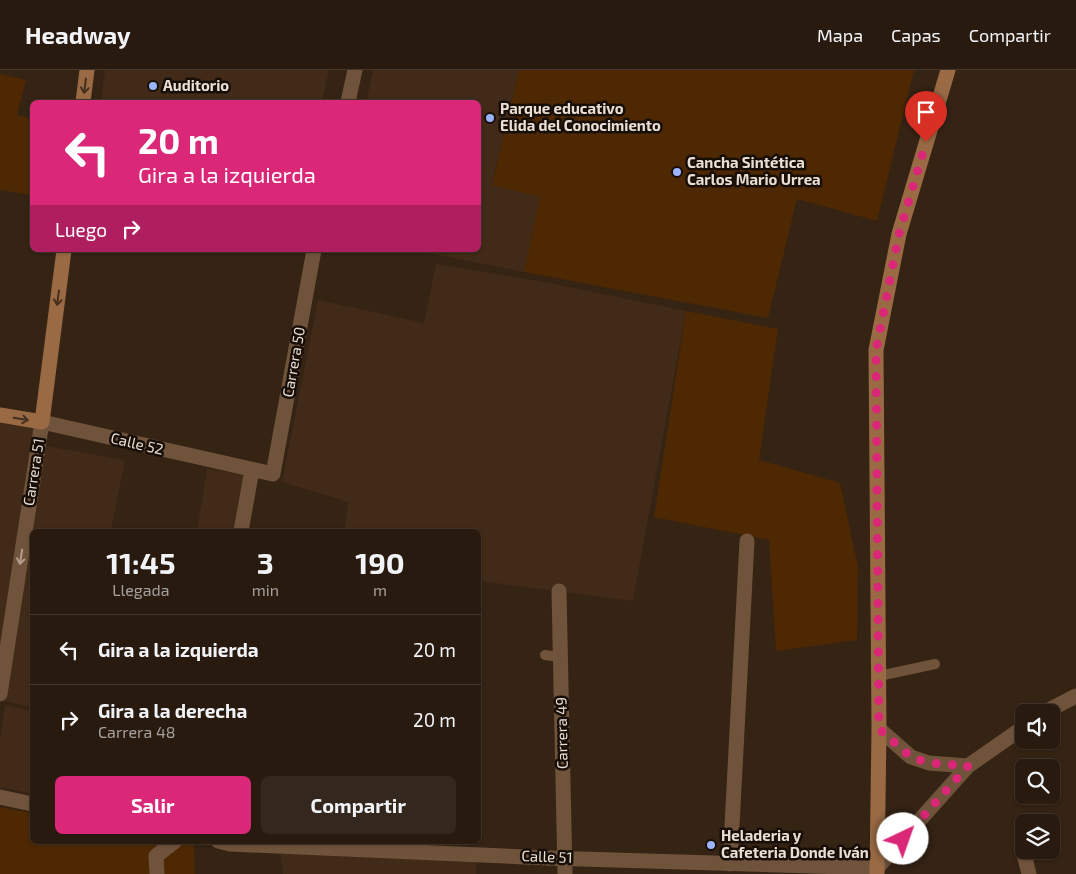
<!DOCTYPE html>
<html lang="es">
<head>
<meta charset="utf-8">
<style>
  body { margin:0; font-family:"Exo 2",sans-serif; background:#34271d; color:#f1f3f6; height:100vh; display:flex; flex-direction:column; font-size:19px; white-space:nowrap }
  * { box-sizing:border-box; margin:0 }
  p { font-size:16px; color:#a5a19e }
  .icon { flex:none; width:28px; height:28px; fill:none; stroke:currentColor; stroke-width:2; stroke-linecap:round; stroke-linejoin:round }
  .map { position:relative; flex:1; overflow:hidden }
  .details { position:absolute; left:30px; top:459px; width:451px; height:315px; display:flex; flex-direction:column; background:#281a0f; border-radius:8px; box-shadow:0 1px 4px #0004,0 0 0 1px #44382f }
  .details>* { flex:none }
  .top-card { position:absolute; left:30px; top:30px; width:451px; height:152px; border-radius:8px; box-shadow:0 1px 4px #0004,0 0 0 1px #44382f; background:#db2777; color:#fff; overflow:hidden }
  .buttons { position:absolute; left:1015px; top:634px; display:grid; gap:10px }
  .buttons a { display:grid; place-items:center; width:45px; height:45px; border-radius:8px; background:#281a0f; box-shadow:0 1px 4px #0004,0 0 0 1px #44382f; font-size:25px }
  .pin { position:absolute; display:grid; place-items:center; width:42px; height:42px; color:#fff; margin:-51px -21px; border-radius:50% 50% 50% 0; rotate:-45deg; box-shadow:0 0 5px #0007 }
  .pin .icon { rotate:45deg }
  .me { position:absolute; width:55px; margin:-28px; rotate:42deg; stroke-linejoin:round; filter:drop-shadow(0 0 4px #0008) }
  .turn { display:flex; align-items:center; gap:18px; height:105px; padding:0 25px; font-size:22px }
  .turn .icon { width:65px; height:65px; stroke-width:2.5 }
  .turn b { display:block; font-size:35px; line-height:42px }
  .then { display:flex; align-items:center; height:48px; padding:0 25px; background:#0003; gap:10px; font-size:19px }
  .eta { display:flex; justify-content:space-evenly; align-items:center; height:85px; text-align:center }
  .eta b { font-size:30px; font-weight:700; line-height:35px }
  .cta { display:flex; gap:10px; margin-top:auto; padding:10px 25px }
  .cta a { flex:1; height:58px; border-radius:8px; background:#db2777; color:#fff; font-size:20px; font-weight:700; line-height:58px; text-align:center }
  .cta a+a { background:#34271d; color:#f1f3f6 }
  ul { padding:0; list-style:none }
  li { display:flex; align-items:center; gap:15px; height:70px; padding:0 25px; border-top:1px solid #44382f }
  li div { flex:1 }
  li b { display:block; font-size:19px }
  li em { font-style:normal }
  header { display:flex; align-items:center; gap:30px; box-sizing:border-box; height:70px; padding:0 25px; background:#281a0f; border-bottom:1px solid #44382f }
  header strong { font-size:24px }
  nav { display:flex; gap:28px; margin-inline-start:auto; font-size:18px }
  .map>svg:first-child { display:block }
</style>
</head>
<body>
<header>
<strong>Headway</strong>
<nav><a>Mapa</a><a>Capas</a><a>Compartir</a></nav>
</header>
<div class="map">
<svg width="1076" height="804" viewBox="0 0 1076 804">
  <rect width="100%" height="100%" fill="#352314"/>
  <g fill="#412a17">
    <path d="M105 0H329L322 32H101Z"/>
    <path d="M373 0H519L492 114 540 127 524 202 413 180H479V32H366Z"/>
    <path d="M436 194 539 211 686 241 633 531 479 511V461H344L348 432 282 412 318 230 424 253Z"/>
    <path d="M0 352 34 358 0 586Z"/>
    <path d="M46 376 125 390 111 461H32V637L4 631Z"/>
    <path d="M207 399 246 404 235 461H197Z"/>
    <path d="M5 635 32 641V724L0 717V671Z"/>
    <path d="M280 784H477L476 804H283Z"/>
  </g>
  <g fill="#4d2803">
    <path d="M519 0H914L877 151 797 129 768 248 524 202 540 127 492 115Z"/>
    <path d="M0 4 26 10 17 45 32 49V125L0 120Z"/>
    <path d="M686 241 778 259 759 390 840 413 858 496 857 570 776 581 769 470 654 447Z"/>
    <path d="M0 737 32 743V771H184L194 773 195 804H0Z"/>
  </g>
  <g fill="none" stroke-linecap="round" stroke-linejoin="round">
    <g stroke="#70533b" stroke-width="10">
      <path d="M545 585 560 587"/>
      <path d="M879 606 935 594"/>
    </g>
    <g stroke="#70533b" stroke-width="15">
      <path d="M348 32 355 0"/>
      <path d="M241 461 252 400"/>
      <path d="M559 521 565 804"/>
      <path d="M0 624 42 352 273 404 314 180"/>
      <path d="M1045 642 1076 626"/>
      <path d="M879 659 911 687 929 693 968 696"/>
      <path d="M0 727 32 734"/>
      <path d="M218 771 230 774 548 788 877 798 968 696 1024 657"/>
      <path d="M1022 776 1029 804"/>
      <path d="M730 794 747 471"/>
      <path d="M157 804 156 786 175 771"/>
    </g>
    <g stroke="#996a44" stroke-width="15">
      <path d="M83 32 87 0"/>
      <path d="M0 345 42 352 64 180"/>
      <path d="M877 804 879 659 876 280 899 164 948 0"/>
    </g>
  </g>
  <defs><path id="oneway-shaft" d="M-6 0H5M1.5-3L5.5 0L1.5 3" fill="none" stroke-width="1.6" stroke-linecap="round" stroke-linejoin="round" transform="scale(1.25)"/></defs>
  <g stroke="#442e1d">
    <use href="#oneway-shaft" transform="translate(85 16) rotate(97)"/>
    <use href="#oneway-shaft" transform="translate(58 228) rotate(97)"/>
    <use href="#oneway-shaft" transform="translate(21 349) rotate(10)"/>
  </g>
  <use stroke="#b39f8f" href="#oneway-shaft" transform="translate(21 487) rotate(99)"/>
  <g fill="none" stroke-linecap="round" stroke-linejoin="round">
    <path stroke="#db2777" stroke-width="9" stroke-dasharray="0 16.2" d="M903 769 968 696 929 693 911 687 879 659 876 280 899 164 926 72"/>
  </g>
  <g fill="#9bb4fd" stroke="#170e08" stroke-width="2">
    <circle cx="153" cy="16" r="5"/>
    <circle cx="490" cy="48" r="5"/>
    <circle cx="677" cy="102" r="5"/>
    <circle cx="711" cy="775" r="5"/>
  </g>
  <g text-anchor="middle" stroke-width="5" stroke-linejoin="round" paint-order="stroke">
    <g font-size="15" font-weight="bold" fill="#eaddd4" stroke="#170e08" text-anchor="start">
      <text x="163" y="21">Auditorio</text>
      <text x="500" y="44">Parque educativo<tspan x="500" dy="17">Elida del Conocimiento</tspan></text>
      <text x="687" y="98">Cancha Sintética<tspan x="687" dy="17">Carlos Mario Urrea</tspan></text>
      <text x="721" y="771">Heladeria y<tspan x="721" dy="17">Cafeteria Donde Iván</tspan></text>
    </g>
    <g font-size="15" fill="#eaddd4" stroke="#170e08">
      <text transform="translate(294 292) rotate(-80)" y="5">Carrera 50</text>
      <text transform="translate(137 374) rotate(13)" y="5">Calle 52</text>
      <text transform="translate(34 402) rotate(-81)" y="5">Carrera 51</text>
      <text transform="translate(562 663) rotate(-91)" y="5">Carrera 49</text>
      <text transform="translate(547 787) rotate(2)" y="5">Calle 51</text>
    </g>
  </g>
</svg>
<div class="buttons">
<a><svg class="icon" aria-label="sound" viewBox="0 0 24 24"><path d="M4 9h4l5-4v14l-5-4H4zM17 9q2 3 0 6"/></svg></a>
<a><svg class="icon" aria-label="search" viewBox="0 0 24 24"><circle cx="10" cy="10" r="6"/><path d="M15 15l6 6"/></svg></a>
<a><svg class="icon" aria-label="layers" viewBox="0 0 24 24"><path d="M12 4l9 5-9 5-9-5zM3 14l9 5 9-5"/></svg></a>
</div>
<div class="pin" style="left:926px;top:72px;background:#d93025"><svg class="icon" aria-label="arrive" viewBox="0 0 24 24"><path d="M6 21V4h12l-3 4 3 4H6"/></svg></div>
<svg class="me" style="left:903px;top:769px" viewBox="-20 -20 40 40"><circle r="19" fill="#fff"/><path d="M0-13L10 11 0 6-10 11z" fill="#db2777"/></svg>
<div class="top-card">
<div class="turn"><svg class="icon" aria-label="left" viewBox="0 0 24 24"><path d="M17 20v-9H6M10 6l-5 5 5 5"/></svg><div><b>20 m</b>Gira a la izquierda</div></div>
<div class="then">Luego<svg class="icon" aria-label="right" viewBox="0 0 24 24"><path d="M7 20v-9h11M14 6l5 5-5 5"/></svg></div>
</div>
<section class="details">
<div class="eta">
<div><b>11:45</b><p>Llegada</p></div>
<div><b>3</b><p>min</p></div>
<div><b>190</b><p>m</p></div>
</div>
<ul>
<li><svg class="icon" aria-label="left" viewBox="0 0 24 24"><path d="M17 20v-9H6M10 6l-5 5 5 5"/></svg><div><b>Gira a la izquierda</b></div><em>20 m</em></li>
<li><svg class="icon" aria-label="right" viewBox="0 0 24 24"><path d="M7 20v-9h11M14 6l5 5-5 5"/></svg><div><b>Gira a la derecha</b><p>Carrera 48</p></div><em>20 m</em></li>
</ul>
<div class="cta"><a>Salir</a><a>Compartir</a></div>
</section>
</div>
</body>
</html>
